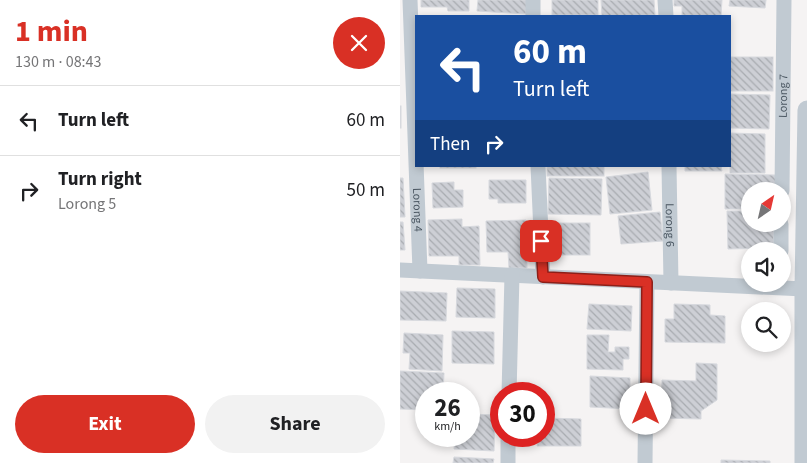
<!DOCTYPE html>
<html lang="en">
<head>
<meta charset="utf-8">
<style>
  body { margin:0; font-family:"Source Sans 3",sans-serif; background:#f2f2f2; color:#202124; height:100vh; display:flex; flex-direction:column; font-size:19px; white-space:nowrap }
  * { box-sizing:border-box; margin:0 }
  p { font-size:16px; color:#757577 }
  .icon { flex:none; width:28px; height:28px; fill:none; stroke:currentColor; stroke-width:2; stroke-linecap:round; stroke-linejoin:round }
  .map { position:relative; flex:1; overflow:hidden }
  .panel { display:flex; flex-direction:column; background:#fff; width:400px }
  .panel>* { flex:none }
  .top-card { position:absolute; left:15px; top:15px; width:316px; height:152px; border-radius:0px; box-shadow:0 2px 8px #0003; background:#1a4fa0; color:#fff; overflow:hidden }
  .needle { width:32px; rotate:34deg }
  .controls { position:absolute; left:341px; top:182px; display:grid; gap:10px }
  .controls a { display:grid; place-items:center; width:50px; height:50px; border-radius:50%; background:#fff; box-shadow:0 2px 8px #0003; font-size:25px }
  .speed { position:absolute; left:15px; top:382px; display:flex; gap:10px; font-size:25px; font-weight:700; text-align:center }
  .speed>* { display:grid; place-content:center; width:65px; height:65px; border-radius:50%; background:#fff; box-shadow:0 2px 8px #0003; line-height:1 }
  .speed small { font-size:12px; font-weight:400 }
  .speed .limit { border:8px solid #d22; background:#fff; color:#111 }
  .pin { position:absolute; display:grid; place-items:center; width:42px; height:42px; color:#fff; margin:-21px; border-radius:10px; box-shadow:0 2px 8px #0006 }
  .me { position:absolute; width:55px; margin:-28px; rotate:0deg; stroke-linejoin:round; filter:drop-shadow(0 0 4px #0008) }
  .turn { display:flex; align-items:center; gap:18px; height:105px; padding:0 15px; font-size:22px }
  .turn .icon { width:65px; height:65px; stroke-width:2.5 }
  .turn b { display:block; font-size:35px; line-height:42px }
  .then { display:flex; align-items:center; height:48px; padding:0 15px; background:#0003; gap:10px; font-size:19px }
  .round { display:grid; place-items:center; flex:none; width:52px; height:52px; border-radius:26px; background:#f2f2f2 }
  .summary { display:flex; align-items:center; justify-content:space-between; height:85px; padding:0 15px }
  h1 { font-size:30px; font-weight:700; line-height:38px; color:#d93025 }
  .action { display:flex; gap:10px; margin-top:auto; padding:10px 15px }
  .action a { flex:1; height:58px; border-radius:30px; background:#d93025; color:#fff; font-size:20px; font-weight:700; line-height:58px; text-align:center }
  .action a+a { background:#f2f2f2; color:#202124 }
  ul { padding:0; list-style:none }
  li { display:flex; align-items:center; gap:15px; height:70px; padding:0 15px; border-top:1px solid #e0e0e0 }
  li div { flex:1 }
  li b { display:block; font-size:19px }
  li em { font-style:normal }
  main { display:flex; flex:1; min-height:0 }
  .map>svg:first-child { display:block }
</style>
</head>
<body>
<main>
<section class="panel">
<div class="summary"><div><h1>1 min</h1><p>130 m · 08:43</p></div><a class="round" style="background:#d93025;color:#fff"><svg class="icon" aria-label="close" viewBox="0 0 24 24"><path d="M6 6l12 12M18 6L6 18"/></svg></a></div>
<ul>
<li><svg class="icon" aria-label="left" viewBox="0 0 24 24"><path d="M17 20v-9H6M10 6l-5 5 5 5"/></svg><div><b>Turn left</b></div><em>60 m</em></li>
<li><svg class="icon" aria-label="right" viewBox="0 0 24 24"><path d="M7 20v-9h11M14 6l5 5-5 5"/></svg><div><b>Turn right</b><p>Lorong 5</p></div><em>50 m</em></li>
</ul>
<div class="action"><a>Exit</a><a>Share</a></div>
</section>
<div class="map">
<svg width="407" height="463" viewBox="0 0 407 463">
  <defs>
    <pattern id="building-back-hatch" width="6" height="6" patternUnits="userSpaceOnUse" patternTransform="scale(1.25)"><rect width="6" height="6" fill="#cdcfd5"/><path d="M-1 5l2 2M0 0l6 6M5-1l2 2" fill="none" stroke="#a8abb0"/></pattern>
  </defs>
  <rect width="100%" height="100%" fill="#f5f3f3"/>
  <g fill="url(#building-back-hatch)" stroke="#d7d9de">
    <path d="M21 0H69V11H48L47 7H21Z"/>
    <path d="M78 0H127L126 14 77 11Z"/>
    <rect x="152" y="0" width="46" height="15"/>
    <path d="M201 0H254L255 15 202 16Z"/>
    <path d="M274 0H322L321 16 282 15V6H274Z"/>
    <path d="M330 0H366L365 8 329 6Z"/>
    <rect x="330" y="57" width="43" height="34"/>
    <path d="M330 94 370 95 369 129 330 128Z"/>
    <rect x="0" y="106" width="1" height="22"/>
    <path d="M330 133 365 134V173H330Z"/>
    <rect x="40" y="166" width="36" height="2"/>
    <rect x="147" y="166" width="57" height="10"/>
    <path d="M285 166H321L322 171H285Z"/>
    <path d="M248 172 252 210 210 214 206 177Z"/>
    <path d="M325 174 376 175V191H350V209H325Z"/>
    <path d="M0 178H3L5 217H0Z"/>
    <path d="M149 178 202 179 201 215 148 214Z"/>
    <path d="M89 180H126V203H98V199H89Z"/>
    <path d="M54 182V190H63V207L33 208 32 183Z"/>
    <path d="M327 211H350V224H373L374 248 328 249Z"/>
    <path d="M260 212 263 241 221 244 218 216Z"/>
    <path d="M62 219V227L79 226 80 265H59V256H29L28 220Z"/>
    <path d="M126 220 127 268H109L108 252H87L86 221Z"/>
    <path d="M0 222H3L5 250H0Z"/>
    <rect x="154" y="223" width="36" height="32"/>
    <path d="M57 288 95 289V318L56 317Z"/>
    <path d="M0 291 47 293 46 321 0 320Z"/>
    <path d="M189 304 232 306 231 331 187 329Z"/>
    <path d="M274 304 310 305V315L325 316V343L265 342V319H274Z"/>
    <path d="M52 331 94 332V364L52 363Z"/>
    <path d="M4 333 43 335 42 371 9 369 10 353H3Z"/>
    <path d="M187 335H209L208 352H215V347H229V359H223V370L187 369Z"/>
    <path d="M296 363 317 364V400L301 411V419L261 418 262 380 296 381Z"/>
    <path d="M0 371 44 373 43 394H26V410L0 409Z"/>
    <path d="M190 376 230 378V409L190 407Z"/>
    <path d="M69 414 95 415 94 451 54 449 55 436H69Z"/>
    <path d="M144 418 181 419V446H137L138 436H144Z"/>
    <path d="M54 457 94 459 93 463H53Z"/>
    <path d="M321 460 370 461V463H321Z"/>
  </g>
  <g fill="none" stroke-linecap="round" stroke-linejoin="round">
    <g stroke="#c1cad2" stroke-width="15">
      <path id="s1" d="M10 0 20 271"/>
      <path d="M133 0V16"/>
      <path d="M265 0 266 16"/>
      <path d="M138 166 143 277"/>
      <path id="s2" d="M269 166 271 283"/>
      <path id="s3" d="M382 191 384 0"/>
      <path d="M381 251V224"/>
      <path d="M0 270 404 289"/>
      <path d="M109 394 112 275"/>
      <path d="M108 463V436"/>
      <path d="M245 463 247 282"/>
    </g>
    <path stroke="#c1cad2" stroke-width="19" d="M404 463V289L407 110"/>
  </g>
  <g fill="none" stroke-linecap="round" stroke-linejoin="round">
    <defs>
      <path id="route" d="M141 241 143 277 247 282 246 409"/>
    </defs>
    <use href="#route" stroke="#8d1f18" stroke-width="12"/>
    <use href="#route" stroke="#d93025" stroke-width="9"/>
  </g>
  <g text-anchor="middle" stroke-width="4" stroke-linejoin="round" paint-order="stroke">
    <g font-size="12" fill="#4a5661" stroke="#fff">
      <text dy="4" stroke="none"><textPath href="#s3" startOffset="95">Lorong 7</textPath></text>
      <text dy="4" stroke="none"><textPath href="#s1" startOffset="210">Lorong 4</textPath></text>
      <text dy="4" stroke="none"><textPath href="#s2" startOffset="59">Lorong 6</textPath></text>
    </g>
  </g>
</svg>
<div class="controls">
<a><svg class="needle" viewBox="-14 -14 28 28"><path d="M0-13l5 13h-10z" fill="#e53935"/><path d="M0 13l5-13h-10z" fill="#757577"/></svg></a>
<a><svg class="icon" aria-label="sound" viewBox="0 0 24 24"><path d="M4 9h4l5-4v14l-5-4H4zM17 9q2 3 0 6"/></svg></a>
<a><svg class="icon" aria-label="search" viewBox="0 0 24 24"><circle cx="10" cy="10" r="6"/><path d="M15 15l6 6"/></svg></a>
</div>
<div class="speed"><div>26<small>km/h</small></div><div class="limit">30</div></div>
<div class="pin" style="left:141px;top:241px;background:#d93025"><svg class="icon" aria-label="arrive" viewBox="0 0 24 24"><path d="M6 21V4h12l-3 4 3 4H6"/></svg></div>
<svg class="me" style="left:246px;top:409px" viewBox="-20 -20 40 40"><circle r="19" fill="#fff"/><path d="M0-13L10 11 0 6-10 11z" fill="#d93025"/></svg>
<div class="top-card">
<div class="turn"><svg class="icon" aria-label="left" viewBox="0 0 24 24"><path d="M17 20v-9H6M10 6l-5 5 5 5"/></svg><div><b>60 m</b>Turn left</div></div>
<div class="then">Then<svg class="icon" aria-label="right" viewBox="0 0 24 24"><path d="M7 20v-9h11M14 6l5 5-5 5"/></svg></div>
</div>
</div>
</main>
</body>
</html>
